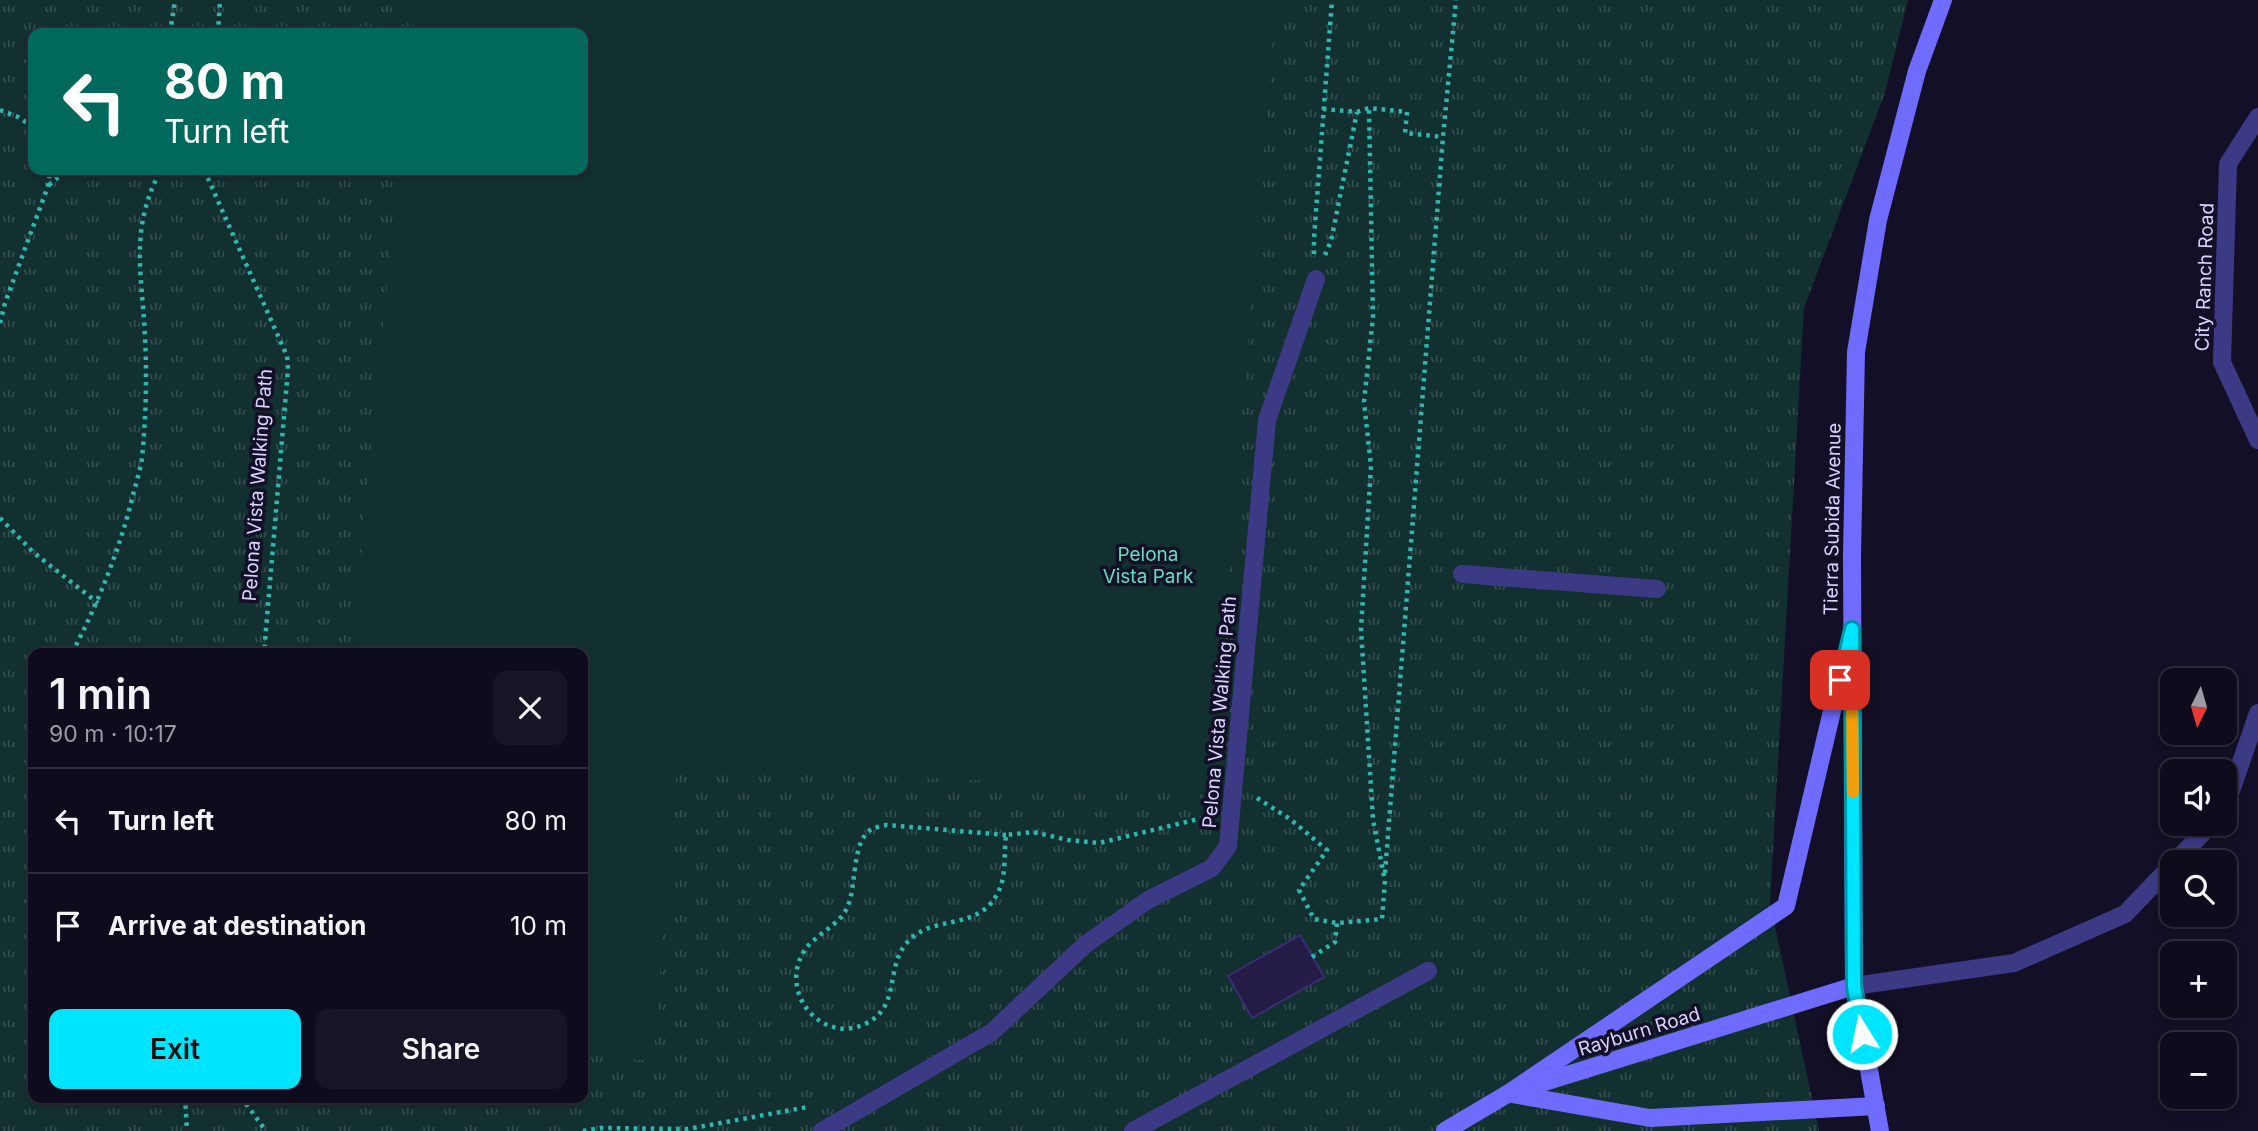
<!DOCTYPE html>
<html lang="en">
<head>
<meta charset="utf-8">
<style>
  body { margin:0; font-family:Inter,sans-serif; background:#171425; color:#f1f3f6; height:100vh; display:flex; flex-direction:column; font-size:26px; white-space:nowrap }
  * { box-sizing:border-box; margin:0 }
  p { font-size:23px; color:#9b9ba3 }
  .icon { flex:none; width:38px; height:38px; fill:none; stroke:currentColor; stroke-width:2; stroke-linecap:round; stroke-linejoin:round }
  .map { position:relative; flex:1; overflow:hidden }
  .panel { position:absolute; left:28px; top:648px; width:560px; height:455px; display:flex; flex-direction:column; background:#0e0b1c; border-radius:14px; box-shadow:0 4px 10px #0003,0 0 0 2px #2e2b3b }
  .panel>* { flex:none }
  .banner { position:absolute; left:28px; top:28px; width:560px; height:147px; border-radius:14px; box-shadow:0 4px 10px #0003,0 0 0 2px #2e2b3b; background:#00695c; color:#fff; overflow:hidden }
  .needle { width:46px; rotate:185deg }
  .buttons { position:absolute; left:2160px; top:668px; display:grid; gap:14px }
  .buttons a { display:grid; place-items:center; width:77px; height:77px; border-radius:14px; background:#0e0b1c; box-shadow:0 4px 10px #0003,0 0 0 2px #2e2b3b; font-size:35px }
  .pin { position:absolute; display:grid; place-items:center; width:60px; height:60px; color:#fff; margin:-30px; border-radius:14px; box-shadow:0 4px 10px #0006 }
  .me { position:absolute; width:77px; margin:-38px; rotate:350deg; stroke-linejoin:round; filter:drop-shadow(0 0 5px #0008) }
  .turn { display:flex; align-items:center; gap:24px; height:147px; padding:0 21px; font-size:32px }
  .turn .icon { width:91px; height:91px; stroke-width:2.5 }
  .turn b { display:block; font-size:49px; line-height:60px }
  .round { display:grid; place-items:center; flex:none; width:74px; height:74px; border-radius:14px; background:#171425 }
  .summary { display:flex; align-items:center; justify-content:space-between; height:119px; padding:0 21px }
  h1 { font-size:42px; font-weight:600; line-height:52px }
  .button { display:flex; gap:14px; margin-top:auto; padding:14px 21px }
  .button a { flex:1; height:80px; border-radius:14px; background:#00e5ff; color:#111; font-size:28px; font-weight:600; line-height:80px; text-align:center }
  .button a+a { background:#171425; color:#f1f3f6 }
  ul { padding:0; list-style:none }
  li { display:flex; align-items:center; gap:21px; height:105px; padding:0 21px; border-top:2px solid #2e2b3b }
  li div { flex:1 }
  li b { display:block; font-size:26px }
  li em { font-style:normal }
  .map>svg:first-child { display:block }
</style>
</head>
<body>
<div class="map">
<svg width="2258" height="1131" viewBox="0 0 2258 1131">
  <defs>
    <pattern id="grass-tufts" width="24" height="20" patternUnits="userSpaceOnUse" patternTransform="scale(1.75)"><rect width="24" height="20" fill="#12302f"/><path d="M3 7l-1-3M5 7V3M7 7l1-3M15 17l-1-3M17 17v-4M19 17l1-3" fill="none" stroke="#344d4e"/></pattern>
  </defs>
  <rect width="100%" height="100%" fill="#130f26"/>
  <path fill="url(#grass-tufts)" fill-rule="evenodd" d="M0 0H1908L1885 93 1804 308 1770 903 1819 1131H0ZM33 33H583V170H33ZM33 653H583V1097H33Z"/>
  <path fill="#12302f" d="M415 0H1276L1211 793 677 764 653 1061 583 1054V653H352L398 170H583V33H412Z"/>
  <path fill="#241b47" stroke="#3b2d73" stroke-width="2" d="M1300 935 1324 977 1252 1018 1228 976Z"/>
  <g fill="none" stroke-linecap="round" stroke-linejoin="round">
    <g stroke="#2fb8b0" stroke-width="4.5" stroke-dasharray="3.5 5" stroke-linecap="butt">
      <path d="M170 33 175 0"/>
      <path d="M218 33 220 0"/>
      <path d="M1323 109 1357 112 1369 108 1407 112 1405 133 1443 137"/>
      <path d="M0 110 18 117 33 127"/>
      <path d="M207 170 206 174 287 356 288 369 264 653"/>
      <path d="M49 185 67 170"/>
      <path d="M1314 254V238L1332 0"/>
      <path d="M1325 255 1331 241 1357 112"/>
      <path d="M0 323 5 303 48 186 50 170"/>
      <path d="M0 518 34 553 98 603"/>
      <path d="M72 653C98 603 118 554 132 499 135 486 140 472 142 458 146 418 147 376 145 336 142 274 129 228 161 170"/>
      <path d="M1257 798 1290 819 1327 850 1299 890 1314 919 1337 923 1382 919 1385 881 1373 820 1361 629 1371 466 1364 402 1373 317 1369 108"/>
      <path d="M1006 835 887 825C882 826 876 827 872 829 851 840 857 888 847 908 837 928 814 934 803 953 779 994 823 1046 867 1023 900 1006 886 969 905 945 931 911 981 935 1000 888 1006 873 1004 852 1006 835L1033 832 1068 840 1099 843 1207 817"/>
      <path d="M1385 873 1443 137 1456 0"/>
      <path d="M1312 957 1335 942 1337 923"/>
      <path d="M185 1097 187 1131"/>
      <path d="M241 1097 266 1131"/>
      <path d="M583 1131 601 1128 688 1129 808 1107"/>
    </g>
    <g stroke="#3d3a85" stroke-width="18">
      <path d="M1462 574 1657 589"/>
      <path d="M1133 1131 1428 971"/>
    </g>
    <g stroke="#3d3a85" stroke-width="18">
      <path d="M2258 117 2228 164 2222 362 2258 440"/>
      <path d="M2224 811 2258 713"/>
      <path d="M2174 863 2211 824"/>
      <path d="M1854 986 2014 963 2125 914 2172 865"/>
      <path d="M822 1131 992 1032 1086 944 1148 900 1212 868 1228 846 1267 420 1316 279"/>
    </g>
    <g stroke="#6f6bff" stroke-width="18">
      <path d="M1509 1093 1786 906 1845 656"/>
      <path d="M1512 1094 1650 1118 1876 1106"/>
      <path d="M1445 1131 1509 1093 1854 986"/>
      <path d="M1880 1131 1854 986 1852 555 1856 352 1878 220 1917 71 1943 0"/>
    </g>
  </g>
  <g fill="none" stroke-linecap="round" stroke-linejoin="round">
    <defs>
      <path id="route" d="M1840 680 1852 629 1854 986 1862 1034"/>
    </defs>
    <use href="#route" stroke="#0095a6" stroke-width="18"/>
    <use href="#route" stroke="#00e5ff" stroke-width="12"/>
    <path stroke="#f59e0b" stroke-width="12" d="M1852 700 1853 792"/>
  </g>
  <g text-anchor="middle" stroke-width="7" stroke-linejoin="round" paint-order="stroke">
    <g font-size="19" fill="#d9d4ff" stroke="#130f26">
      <text transform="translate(2204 277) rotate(-88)" y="7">City Ranch Road</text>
      <text transform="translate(257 485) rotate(-86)" y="7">Pelona Vista Walking Path</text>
      <text transform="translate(1832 519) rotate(-89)" y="7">Tierra Subida Avenue</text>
      <text transform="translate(1219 712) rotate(-85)" y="7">Pelona Vista Walking Path</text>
      <text transform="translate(1639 1031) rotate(-17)" y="7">Rayburn Road</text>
    </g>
    <g font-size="19" fill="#5fe0c0" stroke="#130f26">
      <text x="1148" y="561">Pelona<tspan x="1148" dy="22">Vista Park</tspan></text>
    </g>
  </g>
</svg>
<div class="buttons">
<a><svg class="needle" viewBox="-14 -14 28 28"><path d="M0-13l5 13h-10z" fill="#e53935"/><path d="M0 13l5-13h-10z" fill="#9b9ba3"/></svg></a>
<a><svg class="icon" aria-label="sound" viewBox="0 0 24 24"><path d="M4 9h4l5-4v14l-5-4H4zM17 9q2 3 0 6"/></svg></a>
<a><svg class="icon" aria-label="search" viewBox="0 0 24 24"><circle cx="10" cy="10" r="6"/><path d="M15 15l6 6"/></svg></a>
<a>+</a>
<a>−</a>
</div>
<div class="pin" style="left:1840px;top:680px;background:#d93025"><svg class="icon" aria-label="arrive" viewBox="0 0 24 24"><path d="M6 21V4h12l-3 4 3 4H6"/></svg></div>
<svg class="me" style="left:1862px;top:1034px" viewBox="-20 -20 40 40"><circle r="17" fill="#00e5ff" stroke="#fff" stroke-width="3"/><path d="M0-11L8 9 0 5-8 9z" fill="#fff"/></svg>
<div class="banner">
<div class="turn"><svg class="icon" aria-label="left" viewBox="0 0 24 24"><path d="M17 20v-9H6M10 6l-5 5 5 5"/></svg><div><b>80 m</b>Turn left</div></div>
</div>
<section class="panel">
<div class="summary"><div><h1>1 min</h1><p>90 m · 10:17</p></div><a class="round"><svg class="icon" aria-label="close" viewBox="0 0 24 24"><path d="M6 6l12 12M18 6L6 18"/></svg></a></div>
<ul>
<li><svg class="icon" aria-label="left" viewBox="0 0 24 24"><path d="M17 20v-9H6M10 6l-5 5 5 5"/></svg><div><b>Turn left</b></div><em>80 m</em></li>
<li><svg class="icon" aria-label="arrive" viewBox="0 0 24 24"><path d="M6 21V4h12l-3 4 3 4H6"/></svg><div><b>Arrive at destination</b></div><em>10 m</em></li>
</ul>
<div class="button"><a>Exit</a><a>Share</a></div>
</section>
</div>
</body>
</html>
